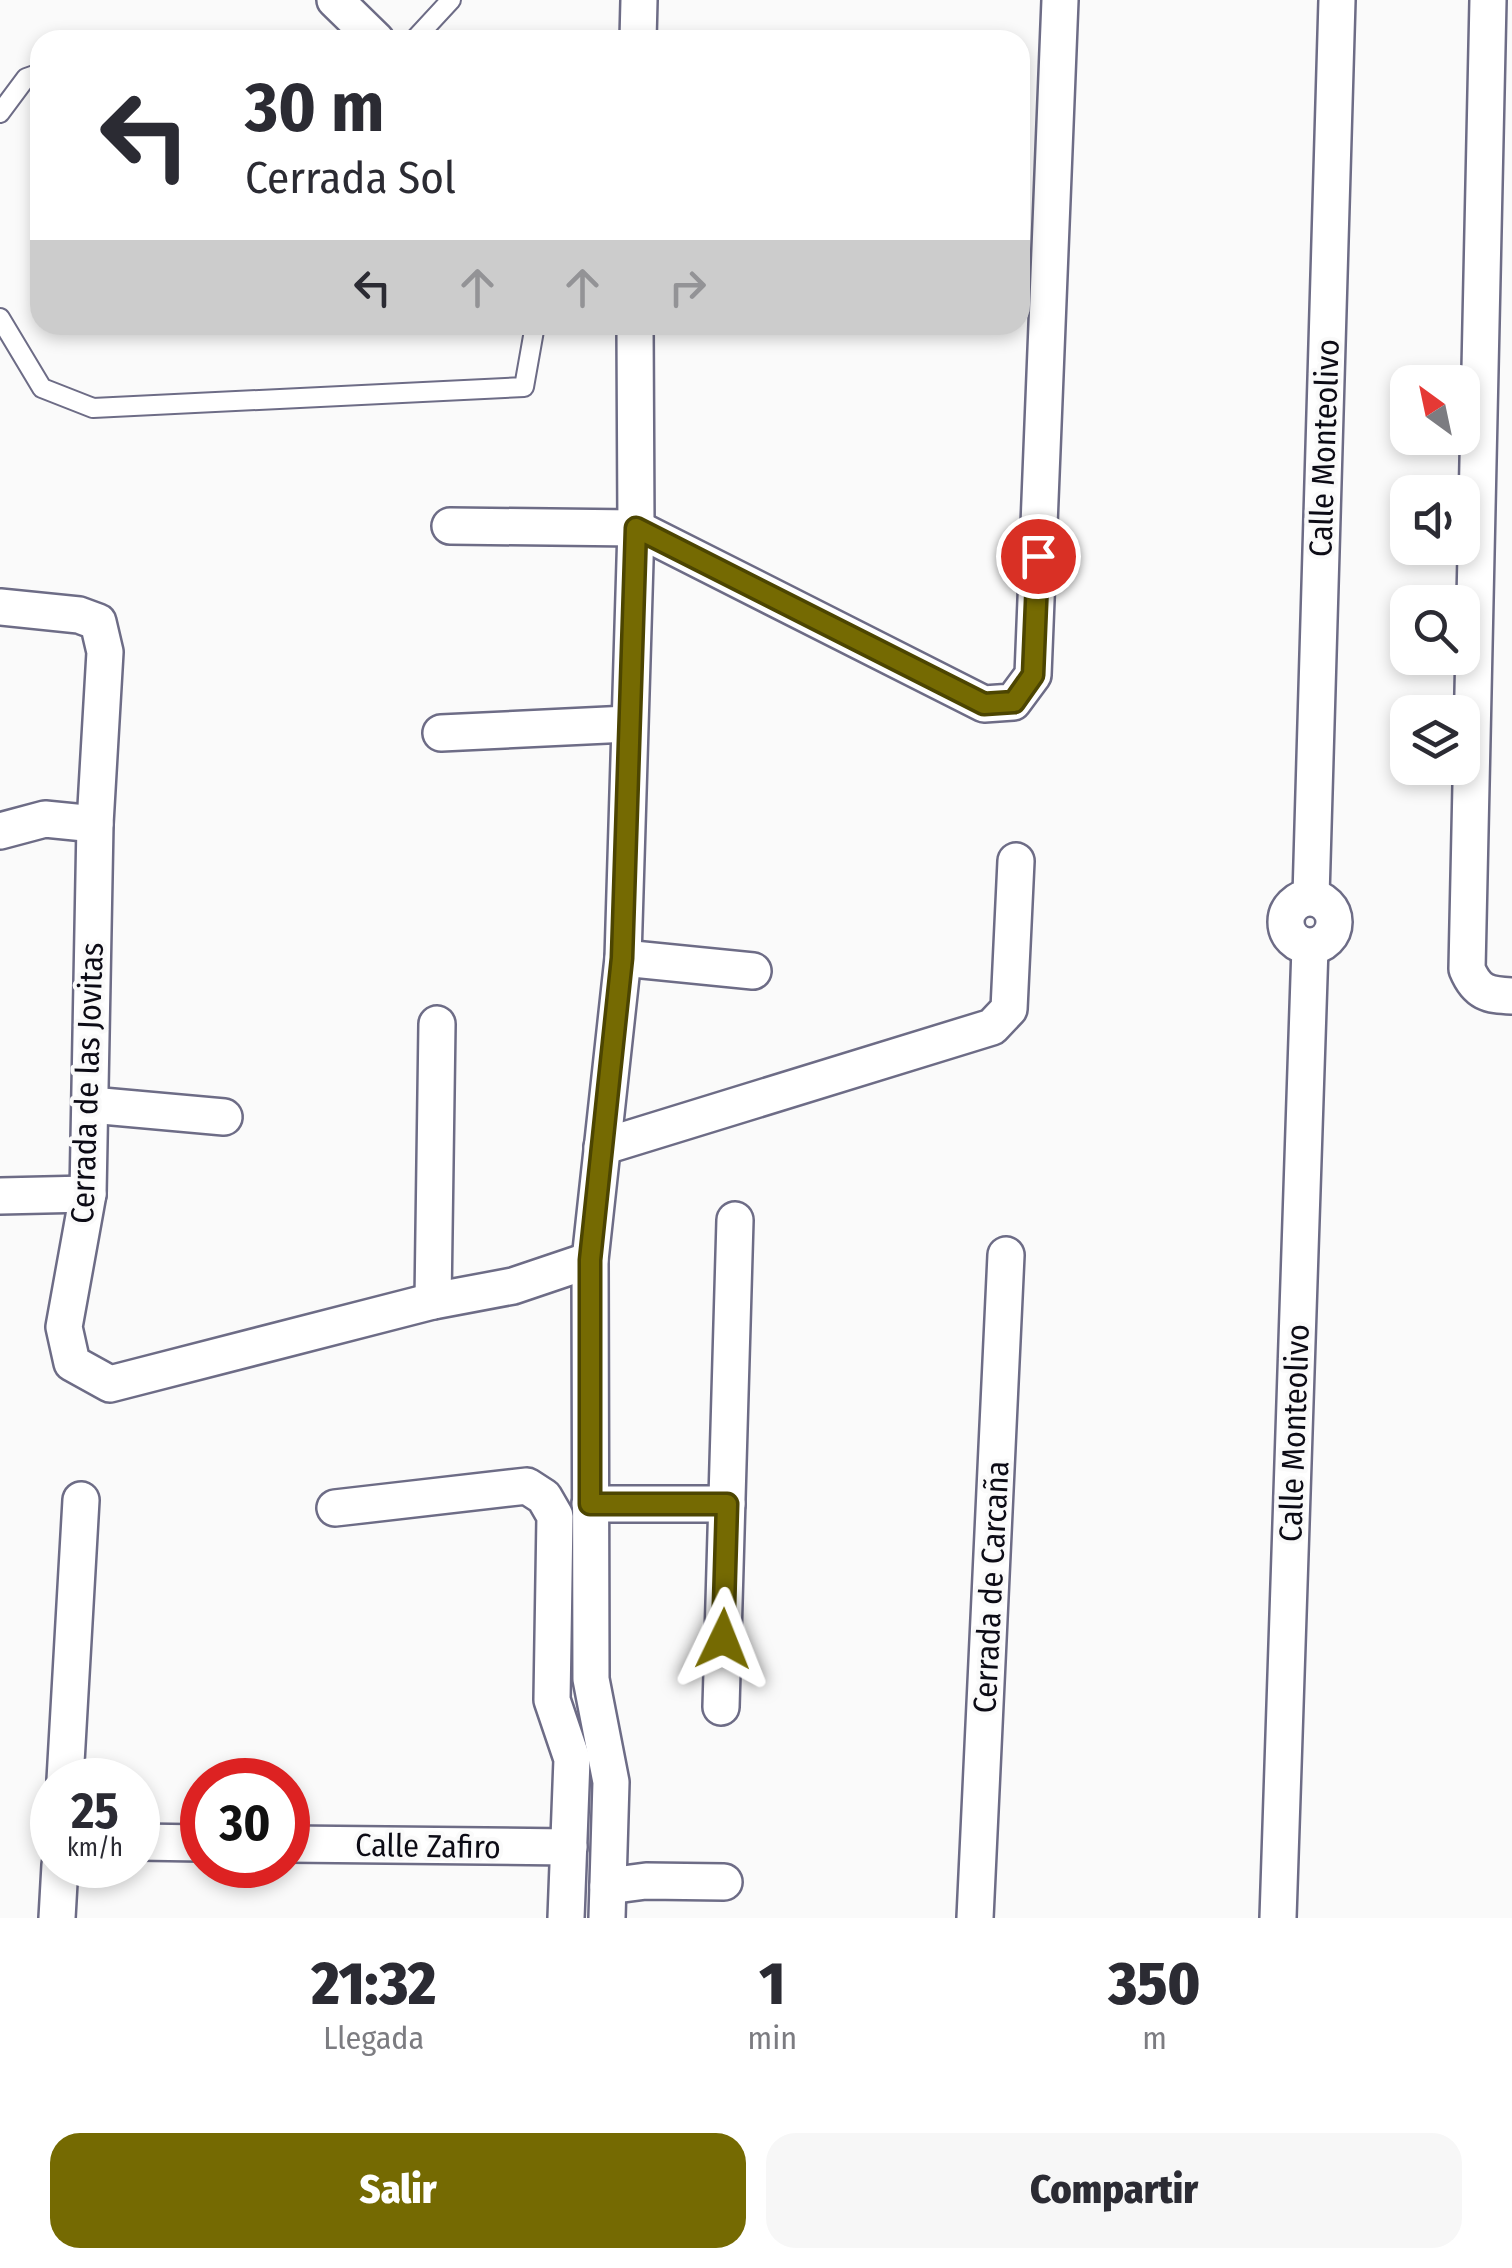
<!DOCTYPE html>
<html lang="es">
<head>
<meta charset="utf-8">
<style>
  body { margin:0; font-family:"Fira Sans Condensed",sans-serif; background:#f7f7f7; color:#2b2b33; height:100vh; display:flex; flex-direction:column; font-size:38px; white-space:nowrap }
  * { box-sizing:border-box; margin:0 }
  p { font-size:32px; color:#7c7c81 }
  .icon { flex:none; width:55px; height:55px; fill:none; stroke:currentColor; stroke-width:2; stroke-linecap:round; stroke-linejoin:round }
  .map { position:relative; height:1918px; overflow:hidden }
  .drawer { display:flex; flex-direction:column; background:#fff; flex:1 }
  .drawer>* { flex:none }
  .banner { position:absolute; left:30px; top:30px; width:1000px; height:305px; border-radius:30px; box-shadow:0 5px 15px #0003; background:#fff; color:#2b2b33; overflow:hidden }
  .needle { width:65px; rotate:327deg }
  .buttons { position:absolute; left:1390px; top:365px; display:grid; gap:20px }
  .buttons a { display:grid; place-items:center; width:90px; height:90px; border-radius:20px; background:#fff; box-shadow:0 5px 15px #0003; font-size:50px }
  .speed { position:absolute; left:30px; top:1758px; display:flex; gap:20px; font-size:50px; font-weight:700; text-align:center }
  .speed>* { display:grid; place-content:center; width:130px; height:130px; border-radius:50%; background:#fff; box-shadow:0 5px 15px #0003; line-height:1 }
  .speed small { font-size:25px; font-weight:400 }
  .speed .limit { border:15px solid #d22; background:#fff; color:#111 }
  .pin { position:absolute; display:grid; place-items:center; width:85px; height:85px; color:#fff; margin:-42px; border:5px solid #fff; border-radius:50%; box-shadow:0 2px 10px #0007 }
  .me { position:absolute; width:110px; margin:-55px; rotate:2deg; stroke-linejoin:round; filter:drop-shadow(0 0 8px #0008) }
  .turn { display:flex; align-items:center; gap:35px; height:210px; padding:0 50px; font-size:45px }
  .turn .icon { width:130px; height:130px; stroke-width:2.5 }
  .turn b { display:block; font-size:70px; line-height:85px }
  .lanes { display:flex; align-items:center; height:95px; padding:0 50px; background:#0003; justify-content:center; gap:50px; direction:ltr }
  .lanes .off { opacity:.35 }
  .eta { display:flex; justify-content:space-evenly; align-items:center; height:170px; text-align:center }
  .eta b { font-size:60px; font-weight:800; line-height:70px }
  .action { display:flex; gap:20px; margin-top:auto; padding:20px 50px }
  .action a { flex:1; height:115px; border-radius:30px; background:#756a02; color:#fff; font-size:40px; font-weight:800; line-height:115px; text-align:center }
  .action a+a { background:#f7f7f7; color:#2b2b33 }
  .map>svg:first-child { display:block }
</style>
</head>
<body>
<div class="map">
<svg width="1512" height="1918" viewBox="0 0 1512 1918">
  <rect width="100%" height="100%" fill="#fafafa"/>
  <g fill="none" stroke-linecap="round" stroke-linejoin="round">
    <defs>
      <g id="lane">
        <path d="M414 40 451 0"/>
        <path d="M0 113 26 78 40 73"/>
        <path d="M0 318 42 388 93 408 524 387 535 325"/>
      </g>
      <g id="street">
        <path d="M335 0 376 40"/>
        <path d="M1488 0 1467 969C1477 993 1488 995 1512 996"/>
        <path d="M638 40 639 0"/>
        <path d="M450 526 636 528 984 704 1013 702 1033 675 1060 0"/>
        <path d="M0 607 79 615 98 622 105 652 95 824 88 1194 64 1327 72 1363 110 1384 433 1301 513 1286 590 1260"/>
        <path d="M441 733 628 724"/>
        <path d="M0 831 45 819 95 824"/>
        <path d="M1311 896 1337 0"/>
        <circle cx="1310" cy="922" r="24"/>
        <path d="M623 958 753 971"/>
        <path d="M91 1105 224 1117"/>
        <path d="M602 1147 992 1027 1009 1009 1016 861"/>
        <path d="M0 1196 88 1194"/>
        <path d="M433 1301 437 1024"/>
        <path d="M590 1504H727"/>
        <path d="M335 1508 527 1486 544 1497 555 1516 552 1700 572 1759 566 1918"/>
        <path d="M721 1707 735 1220"/>
        <path d="M65 1780 81 1500"/>
        <path d="M138 1842 202 1843"/>
        <path d="M288 1844 569 1847"/>
        <path d="M608 1886 646 1881 724 1882"/>
        <path d="M57 1918 60 1865"/>
        <path d="M607 1918 611 1782 591 1679 590 1260 623 958 636 528 635 325"/>
        <path d="M975 1918 1006 1255"/>
        <path d="M1278 1918 1310 947"/>
      </g>
    </defs>
    <use href="#lane" stroke="#6d6c86" stroke-width="22"/>
    <use href="#street" stroke="#6d6c86" stroke-width="40"/>
    <use href="#lane" stroke="#fff" stroke-width="18"/>
    <use href="#street" stroke="#fff" stroke-width="35"/>
  </g>
  <g fill="none" stroke-linecap="round" stroke-linejoin="round">
    <defs>
      <path id="route" d="M723 1639 727 1504H590V1260L622 958 636 528 984 704 1014 702 1033 675 1038 556"/>
    </defs>
    <use href="#route" stroke="#4c4501" stroke-width="25"/>
    <use href="#route" stroke="#756a02" stroke-width="18"/>
  </g>
  <g text-anchor="middle" stroke-width="8" stroke-linejoin="round" paint-order="stroke">
    <g font-size="32" fill="#0c0b15" stroke="#fafafa">
      <text transform="translate(1324 448) rotate(-88)" y="11">Calle Monteolivo</text>
      <text transform="translate(87 1083) rotate(-88)" y="11">Cerrada de las Jovitas</text>
      <text transform="translate(1294 1433) rotate(-88)" y="11">Calle Monteolivo</text>
      <text transform="translate(991 1587) rotate(-87)" y="11">Cerrada de Carcaña</text>
      <text transform="translate(428 1846) rotate(1)" y="11">Calle Zafiro</text>
    </g>
  </g>
</svg>
<div class="buttons">
<a><svg class="needle" viewBox="-14 -14 28 28"><path d="M0-13l5 13h-10z" fill="#e53935"/><path d="M0 13l5-13h-10z" fill="#7c7c81"/></svg></a>
<a><svg class="icon" aria-label="sound" viewBox="0 0 24 24"><path d="M4 9h4l5-4v14l-5-4H4zM17 9q2 3 0 6"/></svg></a>
<a><svg class="icon" aria-label="search" viewBox="0 0 24 24"><circle cx="10" cy="10" r="6"/><path d="M15 15l6 6"/></svg></a>
<a><svg class="icon" aria-label="layers" viewBox="0 0 24 24"><path d="M12 4l9 5-9 5-9-5zM3 14l9 5 9-5"/></svg></a>
</div>
<div class="speed"><div>25<small>km/h</small></div><div class="limit">30</div></div>
<div class="pin" style="left:1038px;top:556px;background:#d93025"><svg class="icon" aria-label="arrive" viewBox="0 0 24 24"><path d="M6 21V4h12l-3 4 3 4H6"/></svg></div>
<svg class="me" style="left:723px;top:1639px" viewBox="-20 -20 40 40"><path d="M0-17L14 15 0 8-14 15z" fill="#756a02" stroke="#fff" stroke-width="4"/></svg>
<div class="banner">
<div class="turn"><svg class="icon" aria-label="left" viewBox="0 0 24 24"><path d="M17 20v-9H6M10 6l-5 5 5 5"/></svg><div><b>30 m</b>Cerrada Sol</div></div>
<div class="lanes"><svg class="icon" aria-label="left" viewBox="0 0 24 24"><path d="M17 20v-9H6M10 6l-5 5 5 5"/></svg><svg class="icon off" aria-label="ahead" viewBox="0 0 24 24"><path d="M12 20V5M6 11l6-6 6 6"/></svg><svg class="icon off" aria-label="ahead" viewBox="0 0 24 24"><path d="M12 20V5M6 11l6-6 6 6"/></svg><svg class="icon off" aria-label="right" viewBox="0 0 24 24"><path d="M7 20v-9h11M14 6l5 5-5 5"/></svg></div>
</div>
</div>
<section class="drawer">
<div class="eta">
<div><b>21:32</b><p>Llegada</p></div>
<div><b>1</b><p>min</p></div>
<div><b>350</b><p>m</p></div>
</div>
<div class="action"><a>Salir</a><a>Compartir</a></div>
</section>
</body>
</html>
